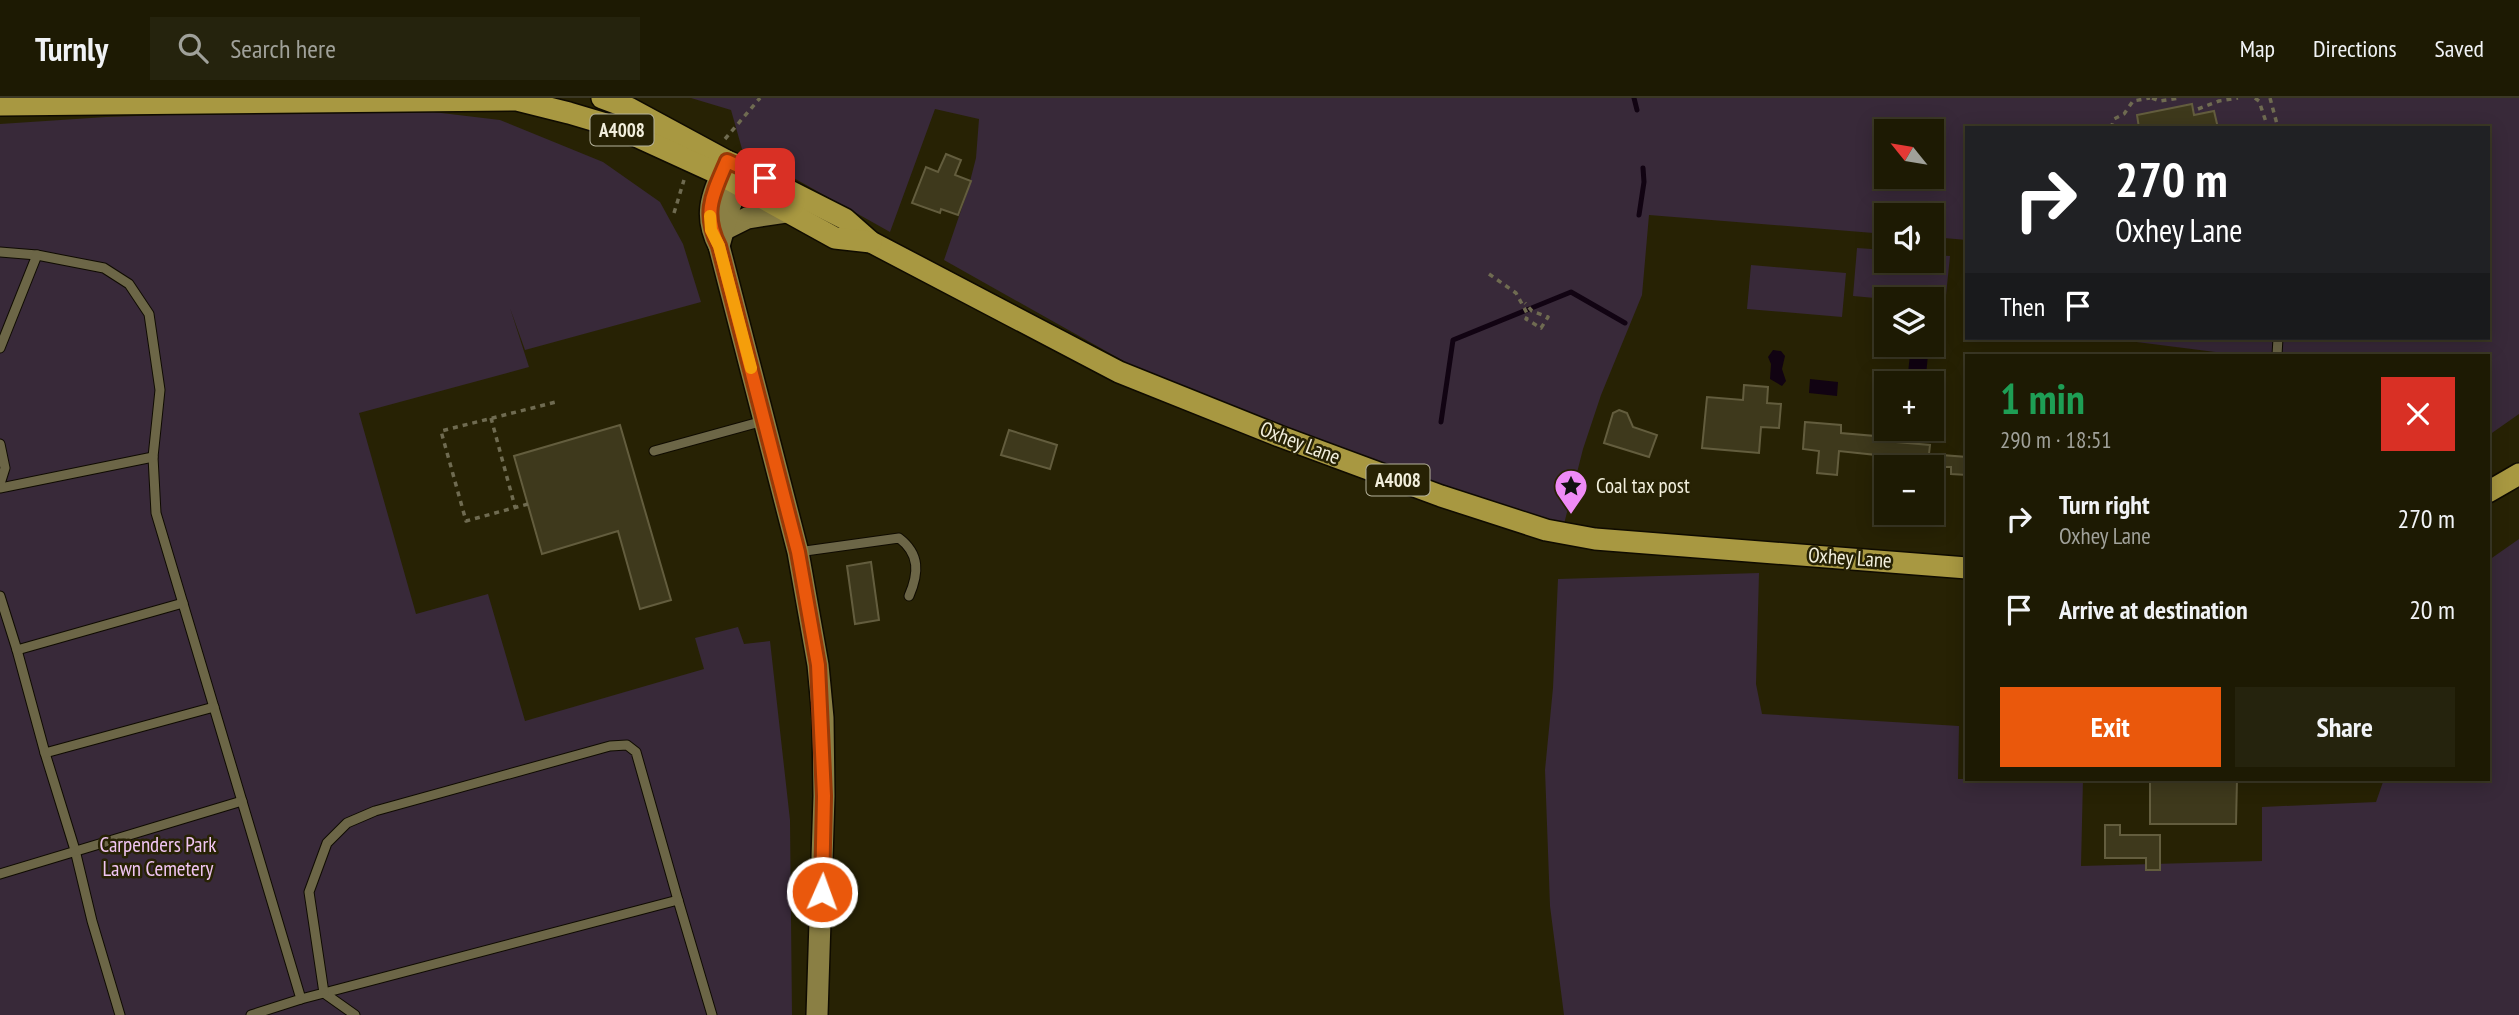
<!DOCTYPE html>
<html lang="en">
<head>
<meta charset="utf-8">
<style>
  body { margin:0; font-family:"PT Sans Narrow",sans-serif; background:#25230d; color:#f1f3f6; height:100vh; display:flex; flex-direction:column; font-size:26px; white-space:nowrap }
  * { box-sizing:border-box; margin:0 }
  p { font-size:23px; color:#a0a19a }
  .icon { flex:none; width:38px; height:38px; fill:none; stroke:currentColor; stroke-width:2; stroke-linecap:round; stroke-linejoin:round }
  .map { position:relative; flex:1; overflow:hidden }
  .details { position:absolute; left:1965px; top:256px; width:525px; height:427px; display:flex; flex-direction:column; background:#1d1a03; border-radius:0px; box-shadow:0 4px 18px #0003,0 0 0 2px #3b3825 }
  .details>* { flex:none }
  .guide { position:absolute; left:1965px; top:28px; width:525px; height:214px; border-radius:0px; box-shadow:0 4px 18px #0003,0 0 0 2px #3b3825; background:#202124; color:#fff; overflow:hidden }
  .needle { width:46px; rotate:300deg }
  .buttons { position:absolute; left:1874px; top:21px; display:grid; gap:14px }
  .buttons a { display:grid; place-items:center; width:70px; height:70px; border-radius:0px; background:#1d1a03; box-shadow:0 4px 18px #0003,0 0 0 2px #3b3825; font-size:35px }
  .pin { position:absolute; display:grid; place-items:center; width:60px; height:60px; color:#fff; margin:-30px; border-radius:14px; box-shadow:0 4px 10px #0006 }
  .me { position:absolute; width:77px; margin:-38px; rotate:2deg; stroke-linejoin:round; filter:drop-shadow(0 0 5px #0008) }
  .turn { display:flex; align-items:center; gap:24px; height:147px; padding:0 35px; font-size:32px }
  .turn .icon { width:91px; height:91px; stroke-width:2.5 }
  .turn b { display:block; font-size:49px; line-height:60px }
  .then { display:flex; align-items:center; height:66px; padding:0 35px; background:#0003; gap:14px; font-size:26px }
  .round { display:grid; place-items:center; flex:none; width:74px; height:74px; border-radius:0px; background:#25230d }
  .headline { display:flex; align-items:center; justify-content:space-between; height:119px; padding:0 35px }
  h1 { font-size:42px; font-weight:700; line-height:52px; color:#1e9e55 }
  .cta { display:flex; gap:14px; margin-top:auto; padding:14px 35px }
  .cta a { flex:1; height:80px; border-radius:0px; background:#ea580c; color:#fff; font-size:28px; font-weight:700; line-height:80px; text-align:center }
  .cta a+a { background:#25230d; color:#f1f3f6 }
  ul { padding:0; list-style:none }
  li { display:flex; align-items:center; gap:21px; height:91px; padding:0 35px }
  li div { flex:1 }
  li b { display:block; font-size:26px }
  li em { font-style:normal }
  header { display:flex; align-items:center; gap:42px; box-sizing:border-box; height:98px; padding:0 35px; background:#1d1a03; border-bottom:2px solid #3b3825 }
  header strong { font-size:33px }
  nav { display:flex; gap:38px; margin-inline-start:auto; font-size:24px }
  .search { width:490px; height:63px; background:#25230d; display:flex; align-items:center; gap:18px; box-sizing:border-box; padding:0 24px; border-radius:0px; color:#a0a19a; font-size:26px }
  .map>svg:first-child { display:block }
</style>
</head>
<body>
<header>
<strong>Turnly</strong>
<div class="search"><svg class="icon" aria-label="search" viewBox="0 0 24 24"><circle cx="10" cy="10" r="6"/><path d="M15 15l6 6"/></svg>Search here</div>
<nav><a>Map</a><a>Directions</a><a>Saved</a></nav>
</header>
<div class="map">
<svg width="2519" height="917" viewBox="0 0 2519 917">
  <rect width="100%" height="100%" fill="#272204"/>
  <g fill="#382939" fill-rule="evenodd">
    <path d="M691 0H2519V316L2489 337 2488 257H2239L2105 240H2488V30H1967V142L1932 139V117H1886V136L1649 117 1642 197 1601 297 1583 351 1563 430 1168 288 944 162 967 95 976 60 979 21 935 11 890 134 742 51 731 12ZM1886 33H1932V79H1886Z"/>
    <path d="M286 13 433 14 500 22 603 64 660 104 683 146 701 204 525 252 510 210 529 269 359 315 416 516 488 496 525 623 704 571 695 540 738 529 744 546 770 543 790 722 792 917H0V26L106 19Z"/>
    <path d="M1857 150 1886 152V163H1932V157L1950 158 1945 207 1932 206V201H1886L1853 198Z"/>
    <path d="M1751 167 1846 175 1842 219 1747 211Z"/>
    <path d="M2519 441V917H1564L1550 808 1545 672 1553 590 1558 481 1759 475 1756 586 1762 616 1959 628 1958 681H2083L2081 768 2262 763V709L2376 704 2384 681H2488L2489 462Z"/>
  </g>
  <g fill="#110312">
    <path d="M1911 247H1929L1926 277 1908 275Z"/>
    <path d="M1773 252 1781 253 1785 258 1782 271 1786 283 1782 288 1770 281 1771 266 1768 259Z"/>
    <path d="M1810 281 1838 284 1837 298 1809 295Z"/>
  </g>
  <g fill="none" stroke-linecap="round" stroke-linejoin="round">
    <g stroke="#110312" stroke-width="5">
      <path d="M1634 0 1637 12"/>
      <path d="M1639 117 1644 84 1643 70"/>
      <path d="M1441 324 1453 242 1571 194 1625 225"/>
    </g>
  </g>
  <g fill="#3e391c" stroke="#635d3e" stroke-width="2">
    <path d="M2192 6 2194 17 2214 13 2218 30H2139L2137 17Z"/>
    <path d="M946 56 961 62 955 77 971 83 958 117 941 111 940 115 912 105 926 69 938 74Z"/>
    <path d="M1744 287 1768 289 1767 305 1781 306 1779 330 1761 329 1759 355 1702 350 1707 299 1743 302Z"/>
    <path d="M1619 312 1627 315 1633 329 1657 337 1649 359 1604 345 1613 315Z"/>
    <path d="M1805 324 1841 327V335L1875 338 1874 342 1930 347 1929 356 1967 359V377L1951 376V369H1875L1876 357 1839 353 1837 377 1817 375 1819 353 1803 351Z"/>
    <path d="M620 327 671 502 640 511 618 433 542 456 514 358Z"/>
    <path d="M1009 332 1057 347 1050 371 1001 357Z"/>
    <path d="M871 464 879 522 855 526 847 468Z"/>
    <path d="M2150 681H2237L2236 726H2150Z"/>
    <path d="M2105 727H2120V737H2160V772H2146V760H2105Z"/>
  </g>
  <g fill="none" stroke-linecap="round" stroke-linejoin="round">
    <defs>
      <g id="lane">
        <path d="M0 154 37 157 104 170 129 186 149 216 160 292 153 359 156 415 301 901 251 917"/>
        <path d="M0 250 37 157"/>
        <path d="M2277 257 2278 240"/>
        <path d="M0 346 5 370 0 386"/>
        <path d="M654 353 763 323"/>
        <path d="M0 390 153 359"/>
        <path d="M798 454 899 440C920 456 919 475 909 498"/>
        <path d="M0 498 17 552 45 655 75 752 92 823 120 917"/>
        <path d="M17 552 183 505"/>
        <path d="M45 655 214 609"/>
        <path d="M0 776 242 703"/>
        <path d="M324 895 678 802 712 917"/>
        <path d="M324 895 355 917"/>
        <path d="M301 901 324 895 309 794 327 745 347 725 375 713 610 648 627 647 636 654 678 802"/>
      </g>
      <g id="secondary">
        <path d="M727 63C713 96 702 115 719 148L798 454 818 567 823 620 824 698 817 917"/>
        <path d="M725 131 747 120 786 114"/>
        <path d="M719 148 730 108 744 72"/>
      </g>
      <g id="primary">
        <path d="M602 0 629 10 727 63 744 70 845 121 871 144 1119 274 1279 338 1441 398 1546 432 1595 441 1967 470"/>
        <path d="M0 7 517 2 569 15 616 29 721 77 835 140 871 144"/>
        <path d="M2488 394 2519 376"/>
      </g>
    </defs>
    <use href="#lane" stroke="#0f0b00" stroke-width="11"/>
    <use href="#secondary" stroke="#0f0b00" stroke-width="24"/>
    <use href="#primary" stroke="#0f0b00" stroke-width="24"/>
    <g stroke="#6f6b51" stroke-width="3.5" stroke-dasharray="5 5" stroke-linecap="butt">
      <path d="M2152 0 2160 3 2180 0"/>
      <path d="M2255 0 2259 3 2268 30"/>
      <path d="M2270 0 2278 30"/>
      <path d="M2198 11 2219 3 2238 0"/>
      <path d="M2111 30 2114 21 2124 16 2133 3 2150 0"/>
      <path d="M725 41 760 0"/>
      <path d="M674 115 684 82"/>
      <path d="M1489 176 1516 195 1528 217 1526 221 1541 230 1548 219 1532 213 1525 205"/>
      <path d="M491 320 515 409"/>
      <path d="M528 406 466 423 441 333 556 304"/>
    </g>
    <use href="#lane" stroke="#6c6647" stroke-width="9"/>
    <use href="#secondary" stroke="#8a7f44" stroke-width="21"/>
    <use href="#primary" stroke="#a89841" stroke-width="21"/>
  </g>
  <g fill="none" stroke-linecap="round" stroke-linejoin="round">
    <defs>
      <path id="route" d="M765 80 727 63C713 96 702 114 719 148L798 454 818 567 824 698 822 794"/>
    </defs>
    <use href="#route" stroke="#983908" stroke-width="18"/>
    <use href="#route" stroke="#ea580c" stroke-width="12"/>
    <path stroke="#f59e0b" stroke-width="12" d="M710 118 711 132 719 148 751 270"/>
  </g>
  <defs>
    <symbol id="sight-pin" viewBox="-11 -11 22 30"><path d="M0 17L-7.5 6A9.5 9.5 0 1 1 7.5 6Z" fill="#ef8bf6" stroke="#272204"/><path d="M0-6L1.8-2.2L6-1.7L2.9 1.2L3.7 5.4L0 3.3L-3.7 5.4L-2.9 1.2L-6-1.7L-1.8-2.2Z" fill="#111"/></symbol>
  </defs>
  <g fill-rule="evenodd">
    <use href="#sight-pin" x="1552" y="369" width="38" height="52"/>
  </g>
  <g text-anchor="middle" stroke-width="5" stroke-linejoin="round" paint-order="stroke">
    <g fill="#272204" stroke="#b5b29c" stroke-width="2">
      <rect x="590.5" y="16.5" width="63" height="31" rx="5"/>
      <rect x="1366.5" y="366.5" width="63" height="31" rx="5"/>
    </g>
    <g font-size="19" font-weight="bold" fill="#f2efdd">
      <text x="622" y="39">A4008</text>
      <text x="1398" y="389">A4008</text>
    </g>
    <g font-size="21" fill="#f2efdd" stroke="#272204">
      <text transform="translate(1300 345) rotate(21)" y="7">Oxhey Lane</text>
      <text transform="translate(1850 460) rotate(4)" y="7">Oxhey Lane</text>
    </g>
    <g font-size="21" fill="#f2efdd" stroke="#272204" text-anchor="start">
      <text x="1596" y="395">Coal tax post</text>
    </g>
    <g font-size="21" fill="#f0c5f2" stroke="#272204">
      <text x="158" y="754">Carpenders Park<tspan x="158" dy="24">Lawn Cemetery</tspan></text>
    </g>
  </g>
</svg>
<div class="buttons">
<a><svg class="needle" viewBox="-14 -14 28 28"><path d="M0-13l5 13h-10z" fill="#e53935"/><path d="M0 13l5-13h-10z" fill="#a0a19a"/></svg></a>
<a><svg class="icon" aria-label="sound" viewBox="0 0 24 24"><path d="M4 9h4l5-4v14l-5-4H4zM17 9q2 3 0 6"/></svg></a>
<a><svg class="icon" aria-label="layers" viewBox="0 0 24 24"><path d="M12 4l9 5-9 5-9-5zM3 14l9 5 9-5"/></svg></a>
<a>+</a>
<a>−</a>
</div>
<div class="pin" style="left:765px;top:80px;background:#d93025"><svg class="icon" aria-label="arrive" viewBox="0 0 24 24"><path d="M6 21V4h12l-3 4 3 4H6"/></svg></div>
<svg class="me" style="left:822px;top:794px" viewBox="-20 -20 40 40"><circle r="17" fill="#ea580c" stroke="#fff" stroke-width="3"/><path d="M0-11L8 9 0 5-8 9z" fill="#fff"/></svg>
<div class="guide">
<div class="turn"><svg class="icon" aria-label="right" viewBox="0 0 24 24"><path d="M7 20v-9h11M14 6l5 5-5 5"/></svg><div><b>270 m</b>Oxhey Lane</div></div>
<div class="then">Then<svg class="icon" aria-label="arrive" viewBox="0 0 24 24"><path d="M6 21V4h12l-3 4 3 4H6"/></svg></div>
</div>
<section class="details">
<div class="headline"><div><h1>1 min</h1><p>290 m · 18:51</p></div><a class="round" style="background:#d93025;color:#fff"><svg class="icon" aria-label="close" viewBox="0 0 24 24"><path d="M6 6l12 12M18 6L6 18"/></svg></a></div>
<ul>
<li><svg class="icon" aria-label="right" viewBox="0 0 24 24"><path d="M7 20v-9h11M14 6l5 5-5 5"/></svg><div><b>Turn right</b><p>Oxhey Lane</p></div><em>270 m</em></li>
<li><svg class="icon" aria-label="arrive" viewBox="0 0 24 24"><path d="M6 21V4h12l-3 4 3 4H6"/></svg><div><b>Arrive at destination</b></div><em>20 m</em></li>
</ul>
<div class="cta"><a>Exit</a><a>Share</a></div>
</section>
</div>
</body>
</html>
